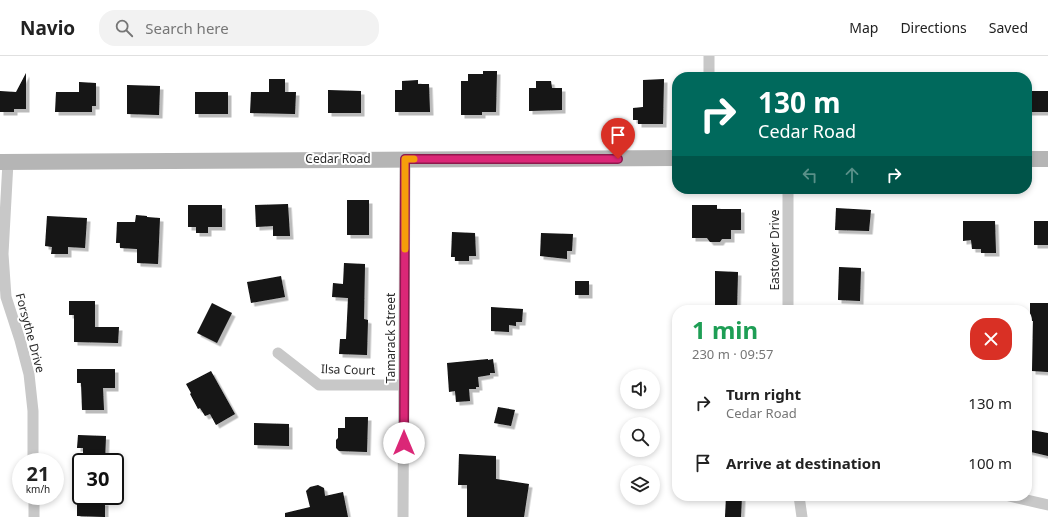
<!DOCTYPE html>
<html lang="en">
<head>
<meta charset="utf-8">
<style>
  body { margin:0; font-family:"Noto Sans",sans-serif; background:#f2f2f2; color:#222; height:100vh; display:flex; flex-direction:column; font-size:15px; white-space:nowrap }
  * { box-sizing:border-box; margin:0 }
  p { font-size:13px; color:#767676 }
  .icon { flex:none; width:22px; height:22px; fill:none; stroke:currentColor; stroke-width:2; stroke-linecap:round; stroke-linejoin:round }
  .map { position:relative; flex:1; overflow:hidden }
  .side { position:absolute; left:672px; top:249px; width:360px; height:196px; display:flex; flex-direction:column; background:#fff; border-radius:16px; box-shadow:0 2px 6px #0003 }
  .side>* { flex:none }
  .banner { position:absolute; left:672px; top:16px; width:360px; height:122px; border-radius:16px; box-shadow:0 2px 6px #0003; background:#00695c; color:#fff; overflow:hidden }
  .fabs { position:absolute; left:620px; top:313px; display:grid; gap:8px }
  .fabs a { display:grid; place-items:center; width:40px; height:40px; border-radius:50%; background:#fff; box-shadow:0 2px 6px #0003; font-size:20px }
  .speed { position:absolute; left:12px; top:397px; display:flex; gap:8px; font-size:20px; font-weight:700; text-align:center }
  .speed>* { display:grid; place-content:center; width:52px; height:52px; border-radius:50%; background:#fff; box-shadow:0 2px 6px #0003; line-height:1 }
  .speed small { font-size:10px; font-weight:400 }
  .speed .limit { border:2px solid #111; border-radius:6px; background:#fff; color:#111 }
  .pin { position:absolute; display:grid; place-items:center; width:34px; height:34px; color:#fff; margin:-41px -17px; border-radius:50% 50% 50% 0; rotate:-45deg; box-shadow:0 0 4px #0007 }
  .pin .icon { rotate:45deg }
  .me { position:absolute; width:44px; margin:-22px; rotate:0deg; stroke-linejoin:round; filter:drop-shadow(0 0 3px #0008) }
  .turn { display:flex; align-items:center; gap:14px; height:84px; padding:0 20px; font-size:18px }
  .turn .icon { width:52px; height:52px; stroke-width:2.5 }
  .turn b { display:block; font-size:28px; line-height:34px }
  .lanes { display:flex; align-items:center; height:38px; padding:0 20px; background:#0003; justify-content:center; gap:20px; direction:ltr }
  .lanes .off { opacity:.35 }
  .round { display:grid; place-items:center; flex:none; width:42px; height:42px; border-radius:16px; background:#f2f2f2 }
  .overview { display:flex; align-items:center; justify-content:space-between; height:68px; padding:0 20px }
  h1 { font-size:24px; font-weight:700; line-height:30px; color:#1e9e55 }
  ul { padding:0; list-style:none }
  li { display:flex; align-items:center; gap:12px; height:60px; padding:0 20px }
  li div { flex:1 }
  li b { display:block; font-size:15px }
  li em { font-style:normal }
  header { display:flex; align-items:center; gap:24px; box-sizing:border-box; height:56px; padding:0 20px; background:#fff; border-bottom:1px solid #e0e0e0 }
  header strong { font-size:19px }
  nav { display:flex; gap:22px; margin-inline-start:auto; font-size:14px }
  .search { width:280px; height:36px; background:#f2f2f2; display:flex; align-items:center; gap:10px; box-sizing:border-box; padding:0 14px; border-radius:16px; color:#767676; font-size:15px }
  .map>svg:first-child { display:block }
</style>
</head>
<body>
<header>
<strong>Navio</strong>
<div class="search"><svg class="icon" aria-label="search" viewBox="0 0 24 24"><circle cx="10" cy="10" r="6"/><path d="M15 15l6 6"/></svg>Search here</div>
<nav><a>Map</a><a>Directions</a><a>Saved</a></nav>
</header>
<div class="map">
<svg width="1048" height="461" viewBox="0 0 1048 461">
  <defs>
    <filter id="shadow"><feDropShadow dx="3.5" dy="3.5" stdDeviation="0" flood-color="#0004"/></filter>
  </defs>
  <rect width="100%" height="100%" fill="#fff"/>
  <g fill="#121212" filter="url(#shadow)">
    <path d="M483 15H497L496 56H482V59H461V25H468V18H483Z"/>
    <path d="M26 17V53H14V56H0V35L16 36Z"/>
    <path d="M269 23H285V36H296L295 58 250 57 251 36H269Z"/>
    <path d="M664 23 663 68H638V64H633V52L643 51V24Z"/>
    <path d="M418 24V28H429L430 56H395V34H402V25Z"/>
    <path d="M536 25H551L552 32H562V54L529 55V32H536Z"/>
    <path d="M79 26 96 27V50H92V56H55L56 36H79Z"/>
    <path d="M127 29 160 30 159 59 127 58Z"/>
    <path d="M328 34 361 35V57H328Z"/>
    <rect x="1027" y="35" width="21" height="21"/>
    <rect x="195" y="36" width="33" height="22"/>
    <rect x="347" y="144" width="22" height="35"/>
    <path d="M288 148 290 180H273V170L256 171 255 149Z"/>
    <path d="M188 149H222V171H208V177H196V171H188Z"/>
    <path d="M692 149H717V153H741V174H731V183H722L720 186H710L707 182H692Z"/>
    <path d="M836 152 871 154 869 175 835 174Z"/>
    <path d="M136 159 147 160V161L160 162 158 208 137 207V193L120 192V187H116L117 166H135Z"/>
    <path d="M47 160 87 162 85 192 68 191V198H51L52 191 45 190Z"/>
    <path d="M963 165H995L996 197H981V193H972L971 184 963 185Z"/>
    <rect x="1034" y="165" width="14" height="24"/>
    <path d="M452 176 475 177 476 200H469V205H455V201H451Z"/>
    <path d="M541 177 573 178 572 195H567V203L540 200Z"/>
    <path d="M344 207 365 208 364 263 368 264 367 299 339 298 340 283H346L348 242 332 241 333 227 343 228Z"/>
    <path d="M839 211 861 212 860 245 838 244Z"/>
    <path d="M715 215 738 216 737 254H715Z"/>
    <path d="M281 220 285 241 251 247 247 226Z"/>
    <rect x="575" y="225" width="14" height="14"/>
    <path d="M69 245H95V271H119L118 287 74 286V259H69Z"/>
    <path d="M212 247 232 257 217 287 197 277Z"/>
    <path d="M1030 247H1048V316L1032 315 1033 265H1030Z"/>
    <path d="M491 251 523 253 522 266H516V270L509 269V276L491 275Z"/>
    <path d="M488 303V304L493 303 495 317H490V319L478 321 479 331H476V333H469L470 345 456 346 455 335 449 336 447 307Z"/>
    <path d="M77 313H115V332H103L104 354H82L81 327H77Z"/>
    <path d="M211 315 235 358 216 369 210 358 205 360 200 352 198 353 190 338 191 337 186 328Z"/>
    <path d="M498 351 515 354 511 370 494 367Z"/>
    <path d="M345 361H368L367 396 339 395 336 392V384L338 382V372H345Z"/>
    <path d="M254 367 289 368V390L254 389Z"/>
    <path d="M1031 374 1048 377V400L1027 395V376H1031Z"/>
    <path d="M78 379 106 380 105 406H83V392H77Z"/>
    <path d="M459 398 496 400V423L529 428 524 461H467V429H458Z"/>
    <path d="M318 429 324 432 325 440 343 436 348 461H285V457L310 451 306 435 310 431Z"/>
    <path d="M726 440H742L741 461H725Z"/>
    <path d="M77 446H105V461L77 460Z"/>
  </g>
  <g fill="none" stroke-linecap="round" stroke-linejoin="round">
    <g stroke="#c8c8c8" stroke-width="11">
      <path d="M709 0V21"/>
      <path d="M8 106 3 198 6 241 20 284 29 318 33 355V406"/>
      <path d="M788 133V254"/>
      <path d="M278 297 319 329H403"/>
      <path d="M34 440V461"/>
      <path d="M799 440 802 461"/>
      <path d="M1009 440 1048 449"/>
      <path d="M403 461 405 103"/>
    </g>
    <g stroke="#b5b5b5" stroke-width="16">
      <path d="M1027 103H1048"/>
      <path d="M0 106 677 102"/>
    </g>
  </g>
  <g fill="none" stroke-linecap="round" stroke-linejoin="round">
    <defs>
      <path id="route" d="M404 387 405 103H618"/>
    </defs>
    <use href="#route" stroke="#8e194d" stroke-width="10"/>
    <use href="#route" stroke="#db2777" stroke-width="7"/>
    <path stroke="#f59e0b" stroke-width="7" d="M405 193V103H414"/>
  </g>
  <g text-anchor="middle" stroke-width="4" stroke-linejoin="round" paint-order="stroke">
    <g font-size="12" fill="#2b2b2b" stroke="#fff">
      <text x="338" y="107">Cedar Road</text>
      <text transform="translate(775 194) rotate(-90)" y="4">Eastover Drive</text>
      <text transform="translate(30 277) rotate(75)" y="4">Forsythe Drive</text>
      <text transform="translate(391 282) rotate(-90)" y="4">Tamarack Street</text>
      <text transform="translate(348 314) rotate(2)" y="4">Ilsa Court</text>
    </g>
  </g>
</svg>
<div class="fabs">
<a><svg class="icon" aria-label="sound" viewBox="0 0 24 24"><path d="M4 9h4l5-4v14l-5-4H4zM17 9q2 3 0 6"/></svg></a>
<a><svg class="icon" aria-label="search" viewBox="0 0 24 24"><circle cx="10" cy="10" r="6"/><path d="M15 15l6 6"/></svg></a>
<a><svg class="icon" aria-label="layers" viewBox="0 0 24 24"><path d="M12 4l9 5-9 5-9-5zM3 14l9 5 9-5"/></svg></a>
</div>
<div class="speed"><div>21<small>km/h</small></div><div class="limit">30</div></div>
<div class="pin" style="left:618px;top:103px;background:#d93025"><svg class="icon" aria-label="arrive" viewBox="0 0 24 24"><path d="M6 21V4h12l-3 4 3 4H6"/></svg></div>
<svg class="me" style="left:404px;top:387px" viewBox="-20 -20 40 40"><circle r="19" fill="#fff"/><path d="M0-13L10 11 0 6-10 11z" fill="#db2777"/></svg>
<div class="banner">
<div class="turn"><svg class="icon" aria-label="right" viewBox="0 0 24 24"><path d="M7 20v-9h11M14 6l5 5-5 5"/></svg><div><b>130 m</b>Cedar Road</div></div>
<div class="lanes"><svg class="icon off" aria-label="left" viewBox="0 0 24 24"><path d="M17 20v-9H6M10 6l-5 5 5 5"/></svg><svg class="icon off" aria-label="ahead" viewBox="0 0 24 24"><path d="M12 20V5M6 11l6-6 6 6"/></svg><svg class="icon" aria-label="right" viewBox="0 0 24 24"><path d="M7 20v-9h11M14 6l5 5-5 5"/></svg></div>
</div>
<section class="side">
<div class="overview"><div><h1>1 min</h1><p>230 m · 09:57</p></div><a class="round" style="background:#d93025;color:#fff"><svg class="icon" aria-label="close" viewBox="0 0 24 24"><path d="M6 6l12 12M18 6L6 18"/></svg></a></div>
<ul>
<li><svg class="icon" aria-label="right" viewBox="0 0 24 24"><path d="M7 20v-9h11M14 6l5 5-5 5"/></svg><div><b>Turn right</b><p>Cedar Road</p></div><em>130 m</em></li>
<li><svg class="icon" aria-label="arrive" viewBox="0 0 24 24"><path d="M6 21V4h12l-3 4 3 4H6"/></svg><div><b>Arrive at destination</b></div><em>100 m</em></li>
</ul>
</section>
</div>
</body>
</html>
